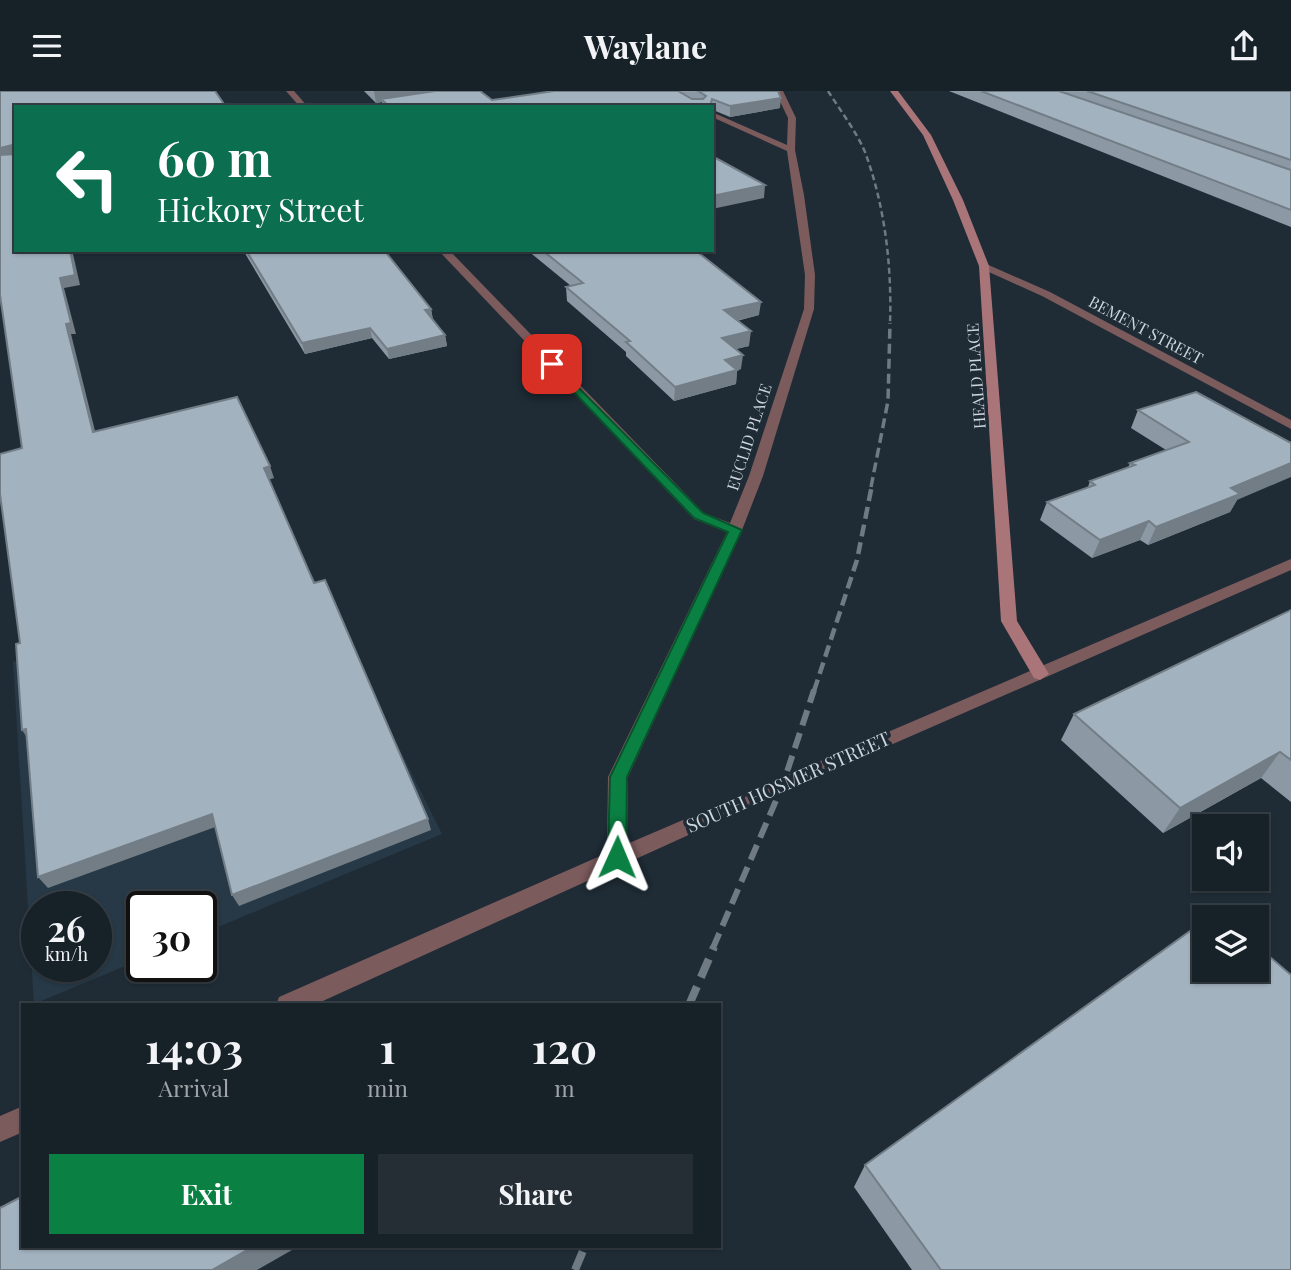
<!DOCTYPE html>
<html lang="en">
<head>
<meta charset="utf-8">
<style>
  body { margin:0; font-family:"Playfair Display",serif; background:#242e34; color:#f1f3f6; height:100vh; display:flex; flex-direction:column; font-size:26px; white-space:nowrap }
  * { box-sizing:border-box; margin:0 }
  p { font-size:23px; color:#9ea3a8 }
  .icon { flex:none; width:38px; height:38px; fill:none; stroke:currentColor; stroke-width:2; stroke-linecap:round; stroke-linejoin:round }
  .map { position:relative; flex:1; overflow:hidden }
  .sheet { position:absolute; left:21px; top:912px; width:700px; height:245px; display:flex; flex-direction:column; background:#172128; border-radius:0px; box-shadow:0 2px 5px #0004,0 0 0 2px #363e45 }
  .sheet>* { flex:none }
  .hud { position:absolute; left:14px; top:14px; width:700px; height:147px; border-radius:0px; box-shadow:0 2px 5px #0004,0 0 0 2px #363e45; background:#0b6e4f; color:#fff; overflow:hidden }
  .fabs { position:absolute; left:1192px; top:723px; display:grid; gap:14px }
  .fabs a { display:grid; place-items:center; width:77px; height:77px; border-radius:0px; background:#172128; box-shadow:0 2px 5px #0004,0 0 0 2px #363e45; font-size:35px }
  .speed { position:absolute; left:21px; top:800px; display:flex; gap:14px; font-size:35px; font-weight:700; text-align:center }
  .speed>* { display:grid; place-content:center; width:91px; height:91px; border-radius:50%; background:#172128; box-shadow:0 2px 5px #0004,0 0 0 2px #363e45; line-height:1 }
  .speed small { font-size:18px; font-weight:400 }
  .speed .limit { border:4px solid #111; border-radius:10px; background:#fff; color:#111 }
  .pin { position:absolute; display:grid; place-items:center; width:60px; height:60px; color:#fff; margin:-30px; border-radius:14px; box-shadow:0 4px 10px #0006 }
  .me { position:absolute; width:77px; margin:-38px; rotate:1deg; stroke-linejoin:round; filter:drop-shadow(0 0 5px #0008) }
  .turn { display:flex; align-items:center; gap:24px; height:147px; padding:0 28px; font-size:32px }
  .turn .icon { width:91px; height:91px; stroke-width:2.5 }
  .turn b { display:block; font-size:49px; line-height:60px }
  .eta { display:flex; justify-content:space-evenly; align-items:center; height:119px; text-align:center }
  .eta b { font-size:42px; font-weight:700; line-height:49px }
  .action { display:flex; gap:14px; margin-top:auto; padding:14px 28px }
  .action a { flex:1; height:80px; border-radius:0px; background:#0b8043; color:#fff; font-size:28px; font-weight:700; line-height:80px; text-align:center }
  .action a+a { background:#242e34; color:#f1f3f6 }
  header { display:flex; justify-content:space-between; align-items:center; height:91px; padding:0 28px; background:#172128; font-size:32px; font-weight:700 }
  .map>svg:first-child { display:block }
</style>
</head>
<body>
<header><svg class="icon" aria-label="menu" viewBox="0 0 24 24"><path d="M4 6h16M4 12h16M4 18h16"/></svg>Waylane<svg class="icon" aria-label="share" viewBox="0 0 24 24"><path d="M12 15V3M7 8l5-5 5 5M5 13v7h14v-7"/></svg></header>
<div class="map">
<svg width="1291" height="1179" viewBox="0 0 1291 1179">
  <rect width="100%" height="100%" fill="#1f2c36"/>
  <path fill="#273946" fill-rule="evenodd" d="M312 483 442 743 201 843V816H142V868L34 913 13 571ZM37 816H96V875H37Z"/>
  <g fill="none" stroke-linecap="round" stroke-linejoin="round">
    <g fill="#7c5b5d" fill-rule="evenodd">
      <path d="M286 0H294L308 16H300Z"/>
      <path d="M775 0H783L796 27 795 59 804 104 815 184 814 218 763 385 742 439 628 686 627 753 1291 468V479L790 698 314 914H276L279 906 607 762 608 686 727 441 694 428 438 159H449L704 422 730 432 749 385 804 218 805 184 787 60 712 26V21L787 54 788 27Z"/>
      <path d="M984 172 1050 201 1291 329V338L1042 205 980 177 979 175Z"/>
      <path d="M23 1015V1041L0 1051V1025Z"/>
    </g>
    <g fill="#aa7579" fill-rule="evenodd">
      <path d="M890 0H898L931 44 963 109 989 175 1017 530 1049 583 1040 589 1034 587 1001 530 979 175 953 109 923 44Z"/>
      <path d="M405 9 408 13 368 16 372 14Z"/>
    </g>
    <path stroke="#6f7a83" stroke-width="2.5" stroke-dasharray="6 3.5" stroke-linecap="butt" d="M828 0C840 19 856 40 865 61 885 115 892 176 890 233"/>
    <path stroke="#6f7a83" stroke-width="3.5" stroke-dasharray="10 5" stroke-linecap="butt" d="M871 396 888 310 890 232"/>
    <path stroke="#6f7a83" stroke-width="4.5" stroke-dasharray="12 6" stroke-linecap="butt" d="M814 600 857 469 872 394"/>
    <path stroke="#6f7a83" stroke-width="6" stroke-dasharray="16 8" stroke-linecap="butt" d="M713 857 783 693 814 599"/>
    <g stroke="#6f7a83" stroke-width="8" stroke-dasharray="20 10" stroke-linecap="butt">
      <path d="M689 914 714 856"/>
      <path d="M575 1179 585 1155"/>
    </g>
  </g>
  <g fill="#8c99a4">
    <path d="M364 0H480L492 9 679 0H778L780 17 730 26 713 19 712 27V16H383L382 11 376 12Z"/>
    <path d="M949 0H1291V136Z"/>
    <path d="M243 159H384L431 218 433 229 445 244 447 255 389 268 372 247 305 263Z"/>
    <path d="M527 159H695L759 224 737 230 749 255 735 258 741 278 737 279 736 293 674 310 626 265V261L567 210 566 196 571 195Z"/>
    <path d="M1196 301 1237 409 1230 421 1148 454 1140 449 1092 467 1040 429 1047 411 1088 396 1090 390 1128 377 1130 372 1166 359 1131 337 1138 319Z"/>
    <path d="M1291 519V711L1261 687 1163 742 1061 649 1074 623Z"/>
    <path d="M865 1074 1291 1179H912L854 1096Z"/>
  </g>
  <g fill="#727d86">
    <path d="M374 0H453L381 8 382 11 376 12Z"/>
    <path d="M781 7 780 17 730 26V15Z"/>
    <path d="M12 54 16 62 0 66V57Z"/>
    <path d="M765 94 764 107 712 118V105Z"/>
    <path d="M70 159H92L73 163 80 194 64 197 76 243H71L98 352 93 341 66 233 60 187Z"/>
    <path d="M761 211 759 224 723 233 724 219Z"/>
    <path d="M431 218 433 229 425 219Z"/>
    <path d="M370 237 372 247 305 263 302 252Z"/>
    <path d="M751 240 749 255 721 262 722 247Z"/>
    <path d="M445 244 447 255 389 268 387 258Z"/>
    <path d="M743 264 741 278 737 279 736 293 674 310 675 296 725 269Z"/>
    <path d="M1291 372V386L1237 409 1230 421 1148 454 1156 436 1231 397Z"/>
    <path d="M270 375 274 387 268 389 264 377Z"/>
    <path d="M1149 430 1140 449 1092 467 1100 449Z"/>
    <path d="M26 638 30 651 22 639Z"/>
    <path d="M1280 661 1261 687 1163 742 1180 717Z"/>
    <path d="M212 723 218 735 48 797 38 786Z"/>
    <path d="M428 728 431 739 239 815 232 804Z"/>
    <path d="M254 1155H299L257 1179H212Z"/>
  </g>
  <g fill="#a3b2bf" stroke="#727d86" stroke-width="2">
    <path d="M0 0H215L226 16H16V159H70L75 184 60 187 71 232 66 233 93 341 237 306 270 375 264 377 314 492 325 489 428 728 232 804 212 723 38 786 26 638 22 639 16 553 20 552 0 403V363L22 357 0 204V64L14 63 15 56 12 54 0 57Z"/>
    <path d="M435 0H480L492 9 554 0H678L692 8H703L706 5 698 0H778L781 7 730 15 712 8 710 16H390L381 8Z"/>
    <path d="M981 0H1059L1291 79V119Z"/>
    <path d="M1087 0H1291V69Z"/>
    <path d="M712 65 765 94 712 105Z"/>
    <path d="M246 159H384L431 218 425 219 445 244 387 258 370 237 302 252Z"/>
    <path d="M542 159H695L761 211 724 219 751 240 722 247 743 264 725 269 737 279 675 296 626 251 630 250 566 196 583 192Z"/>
    <path d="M1196 301 1291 352V372L1231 397 1240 403 1156 436 1149 430 1100 449 1047 411 1095 394 1090 390 1135 374 1130 372 1189 351 1138 319Z"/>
    <path d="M1291 519V669L1280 661 1180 717 1074 623Z"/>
    <path d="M1217 820 1224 826H1209Z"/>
    <path d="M1204 830V878H1256V854L1291 884V1179H941L865 1074Z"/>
    <path d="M23 1105V1155H254L212 1179H0V1117Z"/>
  </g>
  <path fill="#0b8043" stroke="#07532c" stroke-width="2" d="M552 270 703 422 742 439 627 686 626 766 624 772 617 774 610 772 608 766 610 686 728 441 694 427 549 275 547 273Z"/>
  <g text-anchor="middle" stroke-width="7" stroke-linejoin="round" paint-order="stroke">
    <g font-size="16" fill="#cfd7de" stroke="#1f2c36">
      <text transform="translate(1146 239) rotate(28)" y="6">BEMENT STREET</text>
      <text transform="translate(976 285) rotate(-94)" y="6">HEALD PLACE</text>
      <text transform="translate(749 346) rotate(-72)" y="6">EUCLID PLACE</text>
    </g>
    <g font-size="19" fill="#cfd7de" stroke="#1f2c36">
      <text transform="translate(788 691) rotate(-24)" y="7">SOUTH HOSMER STREET</text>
    </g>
  </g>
</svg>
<div class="fabs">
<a><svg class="icon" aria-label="sound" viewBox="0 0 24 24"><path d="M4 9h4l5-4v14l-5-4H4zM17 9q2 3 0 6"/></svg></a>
<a><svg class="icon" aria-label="layers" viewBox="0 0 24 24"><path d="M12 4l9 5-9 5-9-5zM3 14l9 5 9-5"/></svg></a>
</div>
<div class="speed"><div>26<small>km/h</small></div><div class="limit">30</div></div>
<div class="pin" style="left:552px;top:273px;background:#d93025"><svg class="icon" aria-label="arrive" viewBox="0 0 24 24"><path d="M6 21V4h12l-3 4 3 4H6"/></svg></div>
<svg class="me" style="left:617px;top:766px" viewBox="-20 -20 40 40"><path d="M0-17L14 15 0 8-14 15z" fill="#0b8043" stroke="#fff" stroke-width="4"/></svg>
<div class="hud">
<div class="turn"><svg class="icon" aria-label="left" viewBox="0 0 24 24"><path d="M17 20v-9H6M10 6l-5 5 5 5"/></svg><div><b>60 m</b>Hickory Street</div></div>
</div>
<section class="sheet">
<div class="eta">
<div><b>14:03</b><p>Arrival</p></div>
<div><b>1</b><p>min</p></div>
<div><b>120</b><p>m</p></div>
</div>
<div class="action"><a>Exit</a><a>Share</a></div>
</section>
</div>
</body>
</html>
